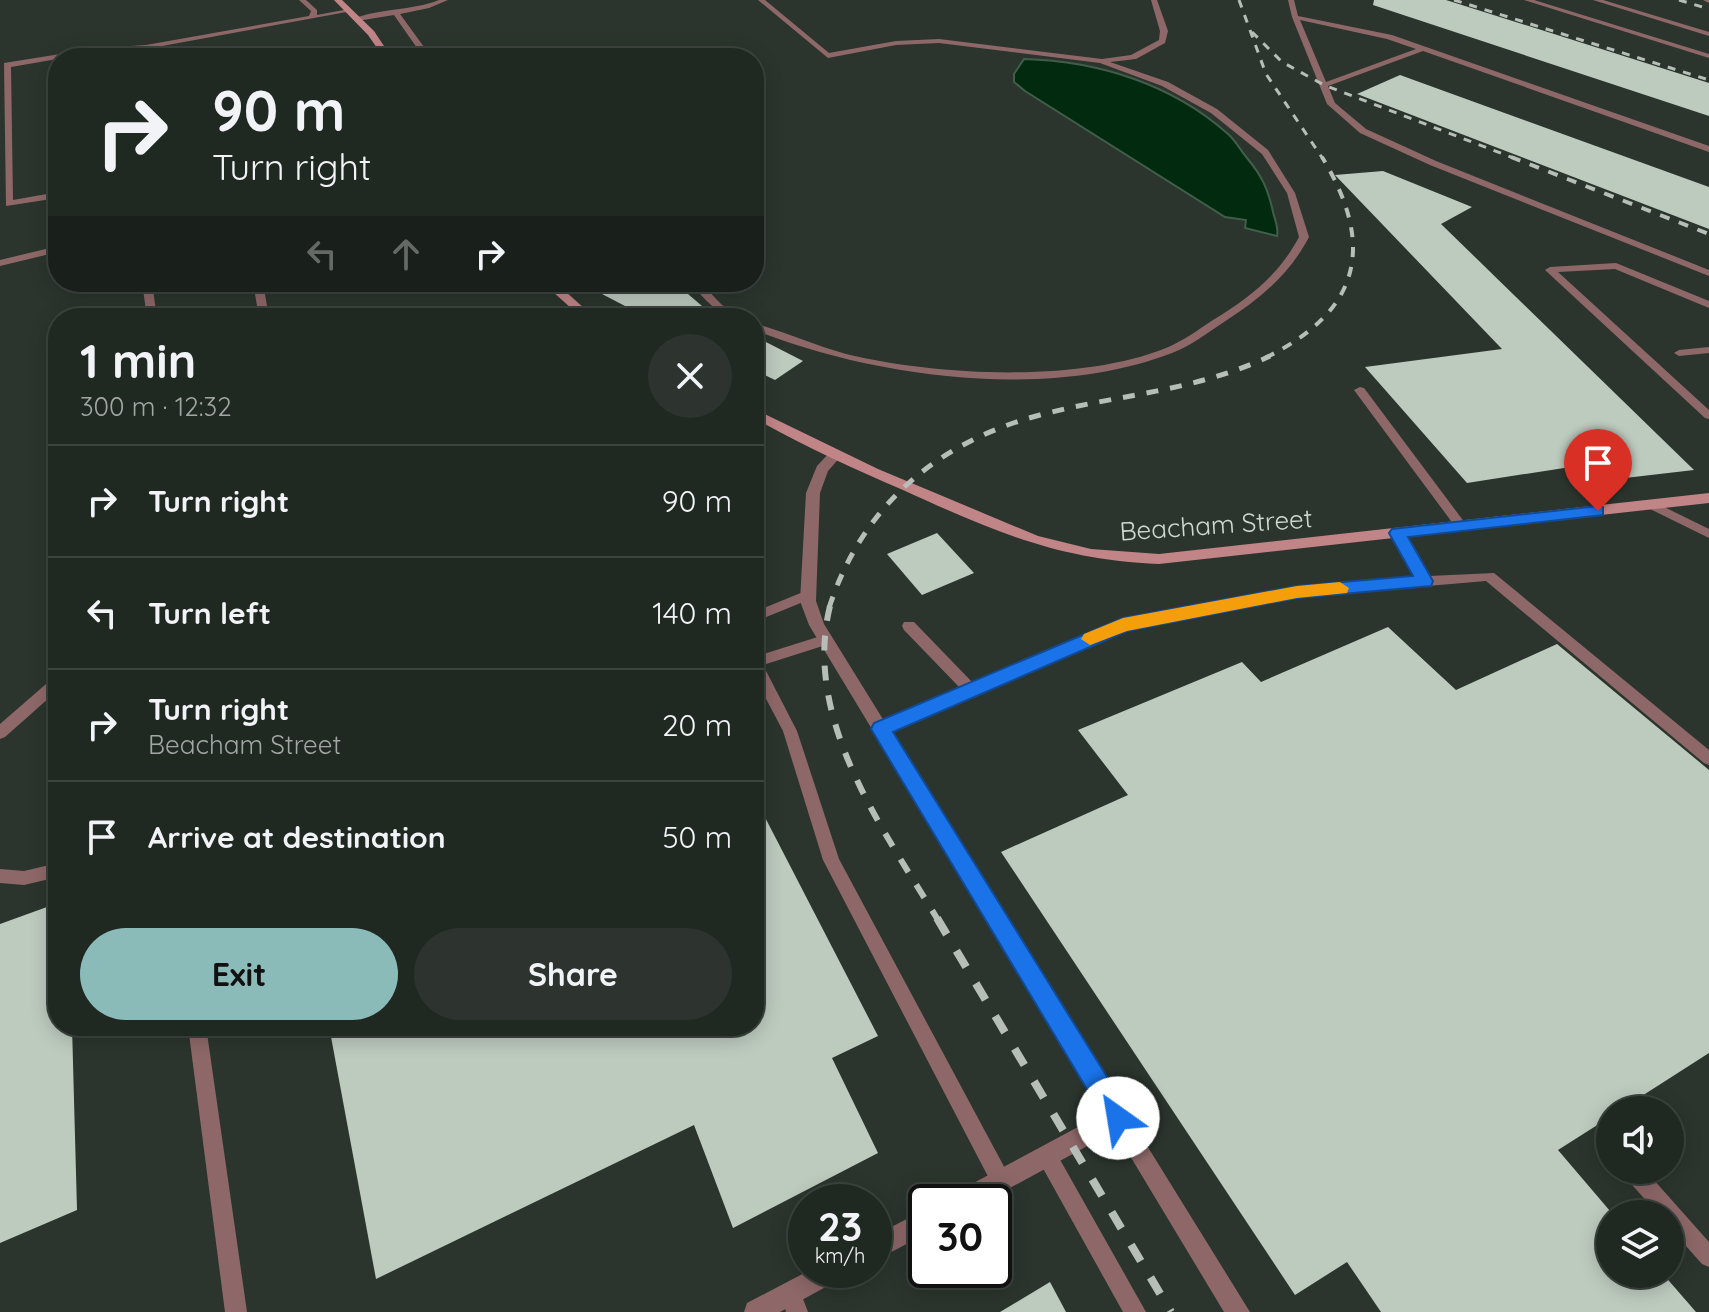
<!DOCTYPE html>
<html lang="en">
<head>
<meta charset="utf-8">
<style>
  body { margin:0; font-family:Quicksand,sans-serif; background:#2d342f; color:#f1f3f6; height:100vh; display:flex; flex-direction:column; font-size:30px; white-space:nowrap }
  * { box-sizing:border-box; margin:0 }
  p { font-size:26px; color:#a2a6a5 }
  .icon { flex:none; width:44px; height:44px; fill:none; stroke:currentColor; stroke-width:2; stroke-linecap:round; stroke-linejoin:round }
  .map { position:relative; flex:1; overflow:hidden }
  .side { position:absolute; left:48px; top:308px; width:716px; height:728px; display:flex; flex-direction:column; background:#202822; border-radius:32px; box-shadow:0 4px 20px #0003,0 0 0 2px #3d4440 }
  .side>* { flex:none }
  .guide { position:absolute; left:48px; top:48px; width:716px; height:244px; border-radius:32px; box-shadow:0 4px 20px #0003,0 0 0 2px #3d4440; background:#202822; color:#f1f3f6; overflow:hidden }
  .controls { position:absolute; left:1596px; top:1096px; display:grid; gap:16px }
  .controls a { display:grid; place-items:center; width:88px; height:88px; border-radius:50%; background:#202822; box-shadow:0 4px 20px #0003,0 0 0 2px #3d4440; font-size:40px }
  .speed { position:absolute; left:788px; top:1184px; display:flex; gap:16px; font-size:40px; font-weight:700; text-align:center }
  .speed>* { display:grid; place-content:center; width:104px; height:104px; border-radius:50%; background:#202822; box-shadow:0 4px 20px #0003,0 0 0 2px #3d4440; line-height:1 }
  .speed small { font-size:20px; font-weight:400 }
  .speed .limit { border:4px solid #111; border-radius:12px; background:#fff; color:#111 }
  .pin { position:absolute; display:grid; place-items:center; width:68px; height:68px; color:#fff; margin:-82px -34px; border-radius:50% 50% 50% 0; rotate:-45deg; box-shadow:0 0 8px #0007 }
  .pin .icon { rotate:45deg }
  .me { position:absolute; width:88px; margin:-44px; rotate:328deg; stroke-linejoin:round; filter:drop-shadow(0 0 6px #0008) }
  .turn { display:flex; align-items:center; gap:28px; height:168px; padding:0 32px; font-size:36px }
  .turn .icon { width:104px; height:104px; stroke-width:2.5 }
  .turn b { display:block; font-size:56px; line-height:68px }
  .lanes { display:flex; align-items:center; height:76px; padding:0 32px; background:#0003; justify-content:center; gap:40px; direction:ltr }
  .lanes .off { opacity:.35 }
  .round { display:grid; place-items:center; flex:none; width:84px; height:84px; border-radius:42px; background:#2d342f }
  .head { display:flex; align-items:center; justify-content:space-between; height:136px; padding:0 32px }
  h1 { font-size:48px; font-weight:700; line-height:60px }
  .cta { display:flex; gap:16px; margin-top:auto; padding:16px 32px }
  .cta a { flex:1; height:92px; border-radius:48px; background:#8bbbb9; color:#111; font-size:32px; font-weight:700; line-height:92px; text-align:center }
  .cta a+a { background:#2d342f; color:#f1f3f6 }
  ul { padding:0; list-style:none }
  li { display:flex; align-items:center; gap:24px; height:112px; padding:0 32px; border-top:2px solid #3d4440 }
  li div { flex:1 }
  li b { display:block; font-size:30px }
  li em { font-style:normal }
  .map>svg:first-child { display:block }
</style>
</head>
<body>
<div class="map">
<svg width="1709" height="1312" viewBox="0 0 1709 1312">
  <rect width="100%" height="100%" fill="#2b352d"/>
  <path fill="#022a0f" stroke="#405e4a" stroke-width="2" d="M1024 59C1098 61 1172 84 1228 134 1236 141 1240 150 1247 158 1262 176 1268 189 1273 212 1275 221 1279 227 1277 236L1245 228 1246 220 1225 217 1025 91 1014 82V74Z"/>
  <g fill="#bdcabe">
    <path d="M1374 0H1446L1709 83V116L1373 5Z"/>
    <path d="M1400 75 1709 187V229L1357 94Z"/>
    <path d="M1383 171 1472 207 1441 224 1694 470 1625 478 1609 461 1467 483 1365 367 1502 349 1335 175Z"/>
    <path d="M579 282H674L716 318H648Z"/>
    <path d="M754 336 803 361 775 380 754 370Z"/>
    <path d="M937 533 974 573 922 595 887 554Z"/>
    <path d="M1388 627 1456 690 1557 644 1709 770V1053L1620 1110H1610V1117L1558 1150 1610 1211V1274H1663L1696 1312H1381L1347 1262 1295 1295 1001 852 1128 795 1078 730 1242 662 1261 682Z"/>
    <path d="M754 796 878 1036 832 1058 878 1153 733 1228 694 1125 376 1279 329 1026H754Z"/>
    <path d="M58 903V1026H72L77 1210 0 1243V924Z"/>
    <path d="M1050 1282 1066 1312H1000Z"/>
  </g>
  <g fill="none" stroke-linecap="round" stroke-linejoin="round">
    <g fill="#8e6869" fill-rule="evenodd">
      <path d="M299 0H306L317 10V15L349 9 352 11 146 49 98 52 11 67 13 200 58 192V198L6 206 4 63 98 48 146 45 309 16 311 11Z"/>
      <path d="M439 0H448L429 8 400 14 432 58H424L394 15 357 21 353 19C380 8 411 11 439 0Z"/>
      <path d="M758 0H765L829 53 896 41 939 39 1102 59 1131 55 1159 40 1160 31 1151 0H1157L1168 31 1165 43 1136 59 1110 62 1168 82 1217 109 1268 150 1295 193 1309 237C1289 275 1260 299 1224 322 1207 333 1191 346 1172 353 1047 401 876 378 754 330V323C785 332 815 345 846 354 937 376 1079 383 1166 348 1183 341 1198 330 1213 320 1249 298 1279 275 1299 237L1287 193 1262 154 1211 113 1162 86 1100 63 939 43 896 45 828 58Z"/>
      <path d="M1288 0H1294L1298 16 1392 35 1709 146V152L1423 51 1328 86 1335 103 1366 129 1436 161 1709 270V276L1430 165 1360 133 1327 104 1292 17ZM1300 20 1387 39 1416 49 1326 82Z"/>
      <path d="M1524 0H1534L1709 54V58Z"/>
      <path d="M1593 0H1603L1709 32V36Z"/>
      <path d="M1703 0H1709V3Z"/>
      <path d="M58 246V252L0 266V260Z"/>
      <path d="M1616 263 1709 301V308L1615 269 1558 272 1709 410V419L1705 418 1545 270 1550 267Z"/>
      <path d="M142 282H152L157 318H147Z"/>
      <path d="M253 282H263L269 318H259Z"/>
      <path d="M690 282H700L722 305 745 318C719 318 706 301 690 282Z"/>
      <path d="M1709 347V353L1679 356 1674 353 1679 350Z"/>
      <path d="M1360 387 1364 388 1465 523 1467 526 1465 529H1457L1354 390Z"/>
      <path d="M1652 501 1709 529V538L1648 508 1646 505Z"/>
      <path d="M1398 529 1402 530 1429 576 1494 573 1709 750V765L1704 763 1486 581 1297 597 1126 630 886 733H876L874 729 876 725 961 689 904 630 902 626 904 622H914L973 683 1123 620 1297 587 1416 577 1392 533Z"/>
      <path d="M808 590 815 595 813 598 754 622V612Z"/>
      <path d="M824 635 829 636 831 640 829 644 763 665 797 731 839 859 1008 1174 1011 1181 1008 1188 1001 1191 994 1188 823 860 783 731 754 676V657Z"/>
      <path d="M58 676V690L5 737 0 739V724L53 678Z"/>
      <path d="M58 863V877L24 885 0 883V869L24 871Z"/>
      <path d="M188 1026H206L247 1312H225Z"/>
      <path d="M1047 1146 1054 1149 1146 1312H1123L1040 1163 1037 1156 1040 1149Z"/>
      <path d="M1622 1170H1645L1709 1242V1267L1702 1264 1670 1228V1214H1658L1625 1177Z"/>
      <path d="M791 1283 798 1286 808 1312H786L781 1293 784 1286Z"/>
    </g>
    <g fill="#8e6869" fill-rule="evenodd">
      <path d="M835 451 842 455 828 471 820 493 816 601 824 624 1250 1312H1224L1115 1131 984 1202H950L953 1194 1104 1113 809 625 800 601 806 493 817 466 830 452Z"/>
      <path d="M926 1209V1234L874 1261V1236Z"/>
      <path d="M810 1270H846L842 1278 780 1312H744L747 1303Z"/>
    </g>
    <g fill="#c18587" fill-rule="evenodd">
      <path d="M334 0H342L374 31 392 58H384L368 35Z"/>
      <path d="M542 282H555L595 318H582Z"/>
      <path d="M754 409 878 469 1038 536 1091 549 1159 554 1709 493V503L1159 564C1058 560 993 531 903 490 852 468 802 445 754 418Z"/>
    </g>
    <g stroke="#b7beb8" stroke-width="3" stroke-dasharray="8 8" stroke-linecap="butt">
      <path d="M1239 0 1266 74 1323 159"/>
      <path d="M1454 0 1709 80"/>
      <path d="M1679 0 1709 9"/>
      <path d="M1252 32 1282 62 1324 85 1516 159"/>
    </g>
    <g stroke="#b7beb8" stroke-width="4" stroke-dasharray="10 10" stroke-linecap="butt">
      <path d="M1511 157 1709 234"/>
      <path d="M1265 358C1361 311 1376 246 1322 157"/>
    </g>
    <path stroke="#b7beb8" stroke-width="5" stroke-dasharray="12 12" stroke-linecap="butt" d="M829 608C862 506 937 442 1040 415 1119 394 1194 392 1270 356"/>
    <path stroke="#b7beb8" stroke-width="6" stroke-dasharray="15 15" stroke-linecap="butt" d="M830 606C802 719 883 829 938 920"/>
    <path stroke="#b7beb8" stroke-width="8" stroke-dasharray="19 19" stroke-linecap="butt" d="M937 918 1171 1312"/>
  </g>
  <path fill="#1a73e8" stroke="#114b97" stroke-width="2" d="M1598 506 1603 507V515L1408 537 1433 581 1431 586 1297 598 1127 631 893 732 1127 1109 1131 1118 1127 1126 1118 1130 1109 1126 874 734 871 729 874 723 1123 618 1297 586 1413 576 1389 533 1392 529Z"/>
  <path fill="#f59e0b" d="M1340 582 1349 588 1347 593 1297 598 1127 631 1090 645 1081 639 1084 634 1123 618 1297 586Z"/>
  <g text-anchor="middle" stroke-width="8" stroke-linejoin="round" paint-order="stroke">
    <g font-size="26" fill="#d1d8d2" stroke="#2b352d">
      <text transform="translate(1216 525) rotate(-4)" y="9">Beacham Street</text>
    </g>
  </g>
</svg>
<div class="controls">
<a><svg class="icon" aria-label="sound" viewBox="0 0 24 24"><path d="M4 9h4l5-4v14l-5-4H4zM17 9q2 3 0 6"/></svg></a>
<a><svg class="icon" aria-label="layers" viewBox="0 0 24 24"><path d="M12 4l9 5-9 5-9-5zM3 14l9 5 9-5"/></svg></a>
</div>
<div class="speed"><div>23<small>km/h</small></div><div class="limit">30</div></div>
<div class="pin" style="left:1598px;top:511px;background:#d93025"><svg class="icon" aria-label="arrive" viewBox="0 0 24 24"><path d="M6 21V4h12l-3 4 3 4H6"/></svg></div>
<svg class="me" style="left:1118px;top:1118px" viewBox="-20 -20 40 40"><circle r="19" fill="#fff"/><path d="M0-13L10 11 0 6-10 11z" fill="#1a73e8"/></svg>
<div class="guide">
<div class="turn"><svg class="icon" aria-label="right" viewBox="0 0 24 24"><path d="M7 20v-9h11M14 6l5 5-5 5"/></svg><div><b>90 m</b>Turn right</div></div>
<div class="lanes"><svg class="icon off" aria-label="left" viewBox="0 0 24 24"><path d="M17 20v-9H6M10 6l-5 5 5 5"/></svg><svg class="icon off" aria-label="ahead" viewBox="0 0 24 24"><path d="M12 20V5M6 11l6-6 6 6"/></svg><svg class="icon" aria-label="right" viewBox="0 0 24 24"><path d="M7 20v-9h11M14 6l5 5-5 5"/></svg></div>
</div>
<section class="side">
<div class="head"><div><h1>1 min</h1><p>300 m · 12:32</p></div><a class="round"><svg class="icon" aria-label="close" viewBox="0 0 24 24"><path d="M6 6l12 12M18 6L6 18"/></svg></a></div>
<ul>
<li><svg class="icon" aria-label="right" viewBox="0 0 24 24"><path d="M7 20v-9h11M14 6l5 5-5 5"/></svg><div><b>Turn right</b></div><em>90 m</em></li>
<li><svg class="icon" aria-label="left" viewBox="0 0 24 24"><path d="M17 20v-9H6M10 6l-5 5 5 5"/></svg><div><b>Turn left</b></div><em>140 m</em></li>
<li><svg class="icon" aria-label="right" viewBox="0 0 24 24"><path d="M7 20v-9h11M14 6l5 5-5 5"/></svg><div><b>Turn right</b><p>Beacham Street</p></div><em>20 m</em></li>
<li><svg class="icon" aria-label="arrive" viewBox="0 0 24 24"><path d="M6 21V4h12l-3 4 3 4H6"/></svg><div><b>Arrive at destination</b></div><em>50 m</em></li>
</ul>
<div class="cta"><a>Exit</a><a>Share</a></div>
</section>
</div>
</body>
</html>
